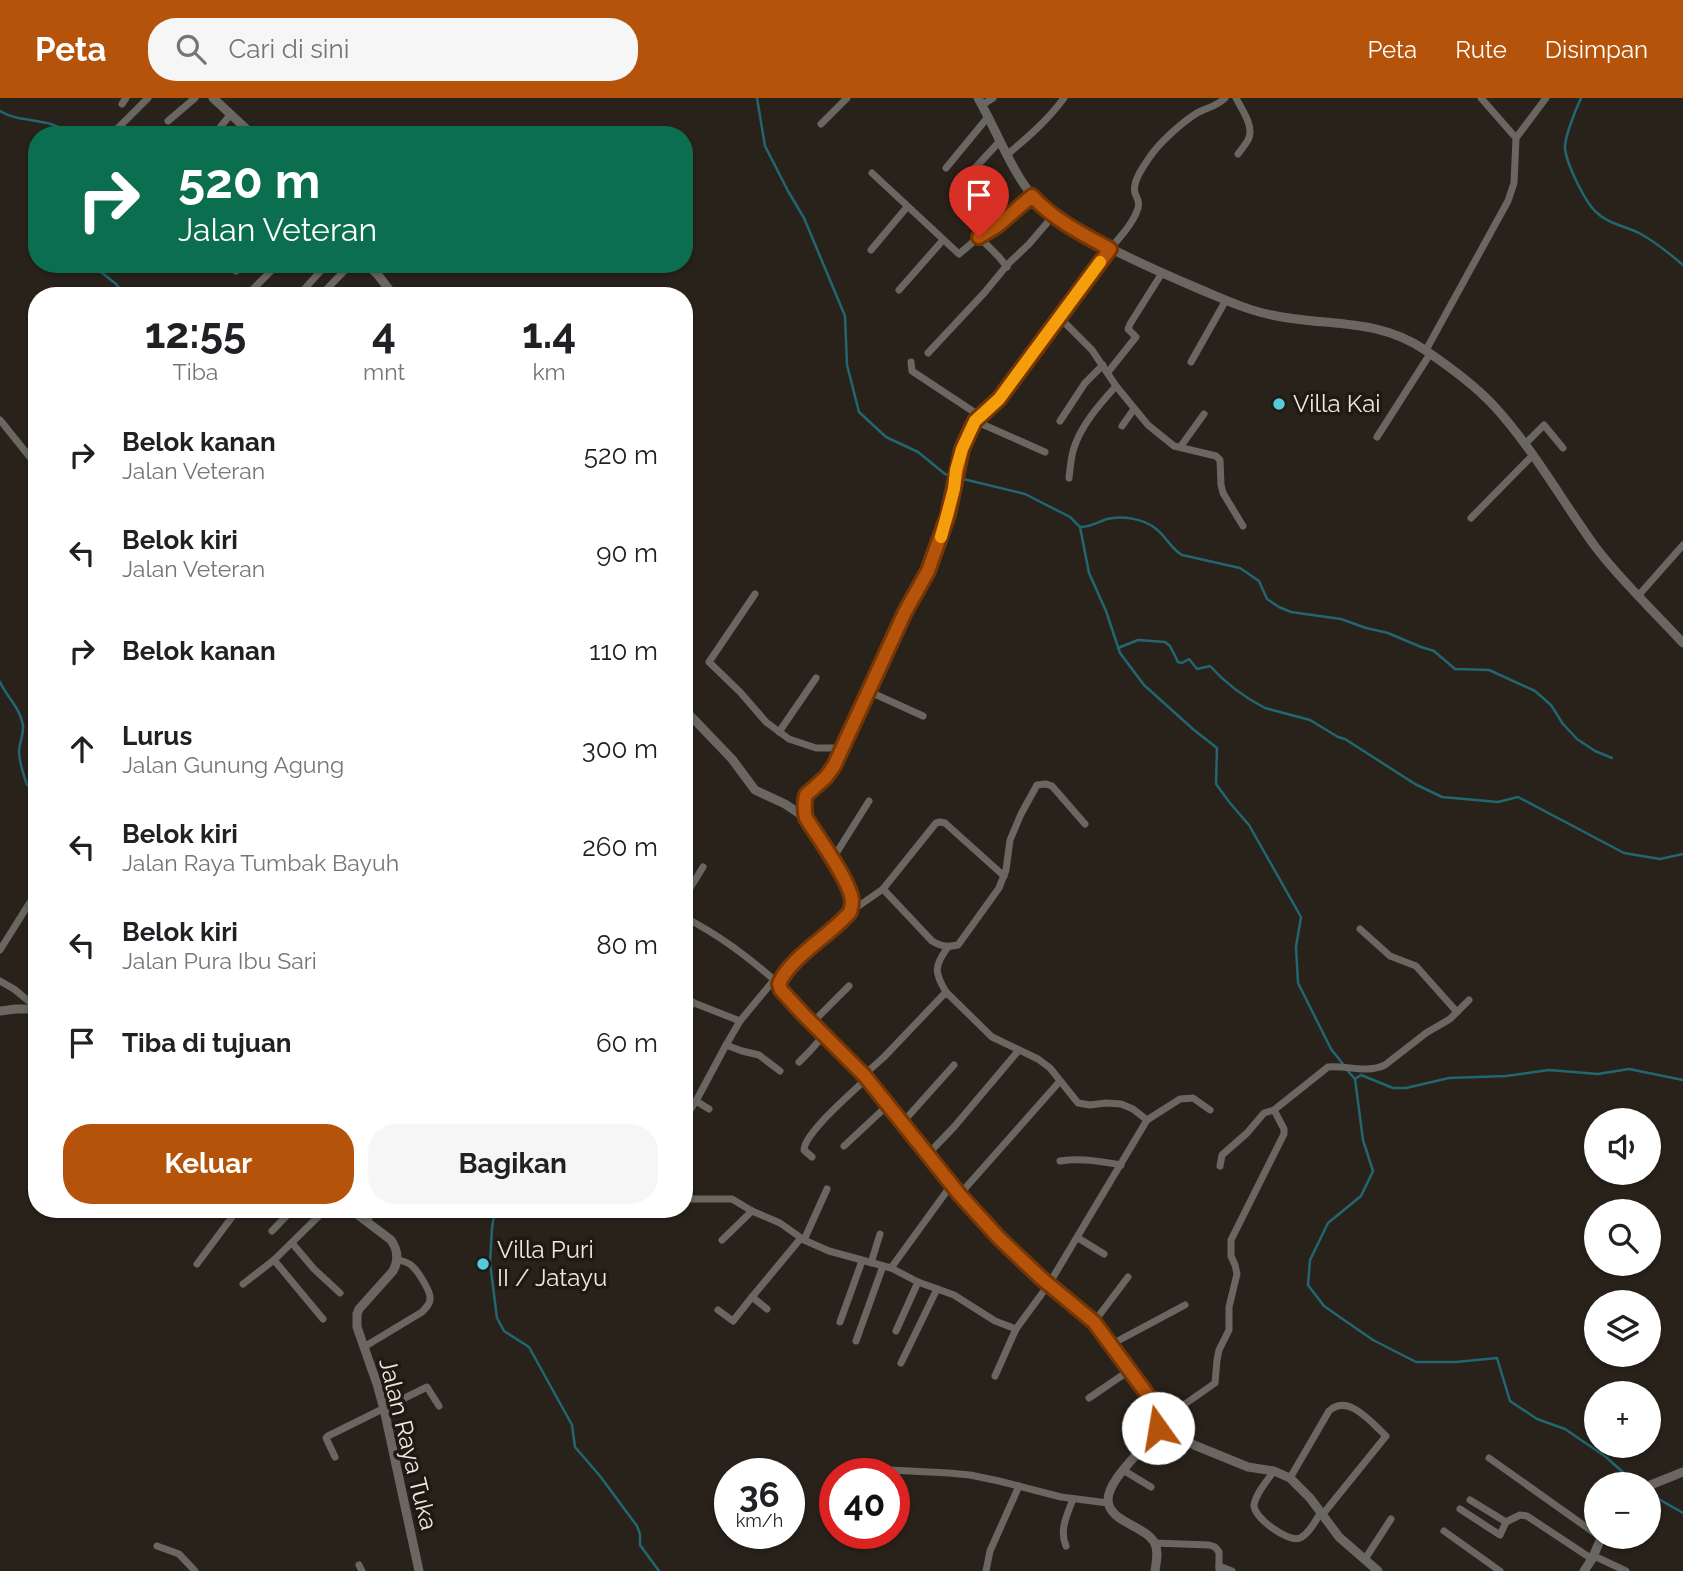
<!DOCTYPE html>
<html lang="id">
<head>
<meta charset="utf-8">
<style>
  body { margin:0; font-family:Raleway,sans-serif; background:#f6f6f6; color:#202124; height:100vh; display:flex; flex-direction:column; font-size:26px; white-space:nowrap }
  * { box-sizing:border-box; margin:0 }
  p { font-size:23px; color:#757577 }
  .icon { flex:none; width:38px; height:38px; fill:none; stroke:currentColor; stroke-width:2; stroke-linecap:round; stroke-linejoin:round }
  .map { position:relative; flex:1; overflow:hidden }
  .panel { position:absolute; left:28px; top:189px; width:665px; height:931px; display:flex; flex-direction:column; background:#fff; border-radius:28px; box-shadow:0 2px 5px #0004 }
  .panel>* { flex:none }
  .hud { position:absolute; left:28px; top:28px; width:665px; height:147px; border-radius:28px; box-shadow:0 2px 5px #0004; background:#0b6e4f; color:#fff; overflow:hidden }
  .buttons { position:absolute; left:1584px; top:1010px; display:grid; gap:14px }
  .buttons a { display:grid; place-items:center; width:77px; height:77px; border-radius:50%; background:#fff; box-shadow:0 2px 5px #0004; font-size:35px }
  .speed { position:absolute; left:714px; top:1360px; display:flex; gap:14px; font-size:35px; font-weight:700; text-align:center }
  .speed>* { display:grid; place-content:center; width:91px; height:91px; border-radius:50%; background:#fff; box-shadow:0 2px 5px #0004; line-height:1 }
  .speed small { font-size:18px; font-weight:400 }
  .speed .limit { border:10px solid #d22; background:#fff; color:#111 }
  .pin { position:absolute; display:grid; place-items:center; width:60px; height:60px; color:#fff; margin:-72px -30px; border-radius:50% 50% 50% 0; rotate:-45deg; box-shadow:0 0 7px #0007 }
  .pin .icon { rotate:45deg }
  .me { position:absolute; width:77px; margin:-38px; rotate:347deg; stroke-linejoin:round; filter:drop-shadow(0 0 5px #0008) }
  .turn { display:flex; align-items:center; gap:24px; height:147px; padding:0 35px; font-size:32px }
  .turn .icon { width:91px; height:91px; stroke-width:2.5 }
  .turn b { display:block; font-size:49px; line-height:60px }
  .eta { display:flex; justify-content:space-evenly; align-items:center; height:119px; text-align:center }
  .eta b { font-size:42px; font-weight:700; line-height:49px }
  .button { display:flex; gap:14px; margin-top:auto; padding:14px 35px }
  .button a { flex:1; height:80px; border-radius:28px; background:#b45309; color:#fff; font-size:28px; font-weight:700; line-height:80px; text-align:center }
  .button a+a { background:#f6f6f6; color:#202124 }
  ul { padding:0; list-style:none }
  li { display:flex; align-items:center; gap:21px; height:98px; padding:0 35px }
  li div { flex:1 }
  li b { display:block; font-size:26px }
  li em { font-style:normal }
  header { display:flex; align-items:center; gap:42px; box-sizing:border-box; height:98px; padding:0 35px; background:#b45309; color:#fff }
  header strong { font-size:33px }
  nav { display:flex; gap:38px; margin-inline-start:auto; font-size:24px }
  .search { width:490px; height:63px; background:#f6f6f6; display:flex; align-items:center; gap:18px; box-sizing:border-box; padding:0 24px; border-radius:28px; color:#757577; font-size:26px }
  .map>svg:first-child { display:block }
</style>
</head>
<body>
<header>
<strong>Peta</strong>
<div class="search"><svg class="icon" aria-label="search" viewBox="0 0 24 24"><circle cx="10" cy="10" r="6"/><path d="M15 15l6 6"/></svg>Cari di sini</div>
<nav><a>Peta</a><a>Rute</a><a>Disimpan</a></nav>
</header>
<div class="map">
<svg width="1683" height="1473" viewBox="0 0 1683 1473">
  <rect width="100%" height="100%" fill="#29221b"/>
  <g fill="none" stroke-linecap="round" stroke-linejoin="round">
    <g stroke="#216671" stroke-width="2.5">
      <path d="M757 0 765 48 788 93 804 120 845 218 847 267 859 314 886 339 918 354 945 376 953 378"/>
      <path d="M1581 0C1576 11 1564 40 1565 51 1567 67 1585 104 1596 114 1608 126 1625 128 1639 135 1656 144 1669 155 1683 167"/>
      <path d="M0 13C24 27 47 17 71 37"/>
      <path d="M91 166 116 186 125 198"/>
      <path d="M959 380 1025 396 1070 419 1080 429 1089 475 1106 513 1120 555 1144 587 1194 632 1217 650 1216 686 1230 705 1249 727 1301 819 1296 849 1298 885 1331 951 1343 966"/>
      <path d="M1081 429C1091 429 1098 424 1107 421 1122 417 1143 421 1155 430 1166 438 1171 451 1182 457L1240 470 1259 483 1267 501 1279 509 1291 514 1341 521 1366 530 1388 535 1421 549 1434 553 1455 571 1489 572 1535 593 1551 607 1563 626 1577 641 1595 653 1612 660"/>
      <path d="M1118 550 1138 542 1165 544 1170 548 1178 564 1182 565 1189 561 1197 571 1210 568C1226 586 1244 599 1265 610L1310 622 1338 639 1345 641 1415 686 1442 699 1498 704 1518 699 1624 755 1660 761 1683 756"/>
      <path d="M0 584C7 599 20 610 23 627 24 636 19 645 19 654 19 665 24 677 27 687"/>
      <path d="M1347 972 1355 981 1363 1042 1373 1073 1361 1098 1328 1125 1310 1162 1308 1187 1324 1208 1344 1222 1373 1242 1416 1264H1456L1497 1260 1510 1303 1537 1321 1565 1331 1606 1359 1636 1386"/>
      <path d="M1355 981 1361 977 1393 990H1406L1449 980 1506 978 1549 972 1598 976 1629 971 1683 982"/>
      <path d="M503 1111 494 1118 492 1130 490 1165 497 1220 504 1233 529 1249 572 1327 575 1349 600 1378 637 1428 640 1436V1447L659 1473"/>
      <path d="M1648 1395 1683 1415"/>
    </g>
    <g stroke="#6a6662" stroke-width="7">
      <path d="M1236 0C1242 12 1255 29 1248 42 1245 47 1241 52 1238 56"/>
      <path d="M122 6 126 0"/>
      <path d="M982 7 993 0"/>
      <path d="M168 23 195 0"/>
      <path d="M821 26 847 0"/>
      <path d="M111 37 148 0"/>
      <path d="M214 37 230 17"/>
      <path d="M1516 40 1546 0"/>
      <path d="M1008 56C1028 39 1048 22 1064 0"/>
      <path d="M946 70 988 19"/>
      <path d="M975 70 1000 43"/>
      <path d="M872 75 959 156 979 139 997 128 1032 98"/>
      <path d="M979 139 999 159 1007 169"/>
      <path d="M1110 151C1120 139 1133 126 1138 110 1140 103 1137 101 1135 95 1132 84 1143 69 1149 60 1159 45 1181 25 1197 15 1206 10 1218 8 1225 0"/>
      <path d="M871 152 907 109"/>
      <path d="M111 169 114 166"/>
      <path d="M236 173 242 166"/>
      <path d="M899 192 943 142"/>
      <path d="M246 198 278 166"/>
      <path d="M298 198 327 166"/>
      <path d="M320 198 351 166"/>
      <path d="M1060 220 1092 252 1116 288 1148 327 1174 348 1216 358 1220 362 1221 387 1223 395 1243 428"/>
      <path d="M1426 252 1508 103 1514 85 1516 40 1481 0"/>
      <path d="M928 255 985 194 1008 166 1029 146 1053 118"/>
      <path d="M911 264 912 273 980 318"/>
      <path d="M1191 264 1226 202"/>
      <path d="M1108 274 1136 239 1128 231 1130 226 1162 175"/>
      <path d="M0 322 37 368"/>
      <path d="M975 323 1045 354"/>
      <path d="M1060 323 1085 285 1103 267"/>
      <path d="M1122 328 1134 311"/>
      <path d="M1377 339 1430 256"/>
      <path d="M1525 346 1544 327 1563 350"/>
      <path d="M1181 348 1204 316"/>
      <path d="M1069 380C1070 371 1071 361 1073 353 1080 328 1099 307 1116 288"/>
      <path d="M1471 420 1533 357"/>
      <path d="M37 472 32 478 37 485"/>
      <path d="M755 496 709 564 740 594 766 624 789 641 816 650H842"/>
      <path d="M1638 498 1683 447"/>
      <path d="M868 593 923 618"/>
      <path d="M779 634 816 580"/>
      <path d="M806 697 826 679 834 668 905 514 928 473 948 417 954 391"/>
      <path d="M832 762 869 703"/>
      <path d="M883 791 932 843C942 849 948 849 958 847L999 790 1006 772 1010 742 1021 716 1037 687 1046 686 1052 688 1085 726"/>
      <path d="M684 800 703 769"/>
      <path d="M850 814 883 791 936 725 940 724 945 725 1004 778"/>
      <path d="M684 819C721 838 748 859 779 886"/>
      <path d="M1360 831 1390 858 1416 868 1457 914"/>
      <path d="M0 852 37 793"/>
      <path d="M0 883 14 891 37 910"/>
      <path d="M946 894C934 874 934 868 948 849"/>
      <path d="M684 901 740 923 774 882"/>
      <path d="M684 920 693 904"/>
      <path d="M740 923 726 947 742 953 759 957 780 973"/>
      <path d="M812 925 849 888"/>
      <path d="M799 964 810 953 824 937"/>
      <path d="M864 977 884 959 946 894 992 939 1038 961 1050 970 1078 1005 1090 1007 1106 1005 1121 1006 1133 1011 1147 1022 1049 1186 1016 1231 995 1278"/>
      <path d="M709 1011 696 1003 726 947"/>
      <path d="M684 1021 696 1003"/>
      <path d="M1147 1022 1180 1001 1193 1000 1210 1012"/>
      <path d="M903 1024 954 967"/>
      <path d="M844 1048 888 1007"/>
      <path d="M928 1056 954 1029 1019 952"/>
      <path d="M812 1059 804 1052C804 1035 853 994 866 981"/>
      <path d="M1060 1063C1081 1060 1100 1063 1121 1067"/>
      <path d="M1220 1068 1222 1057 1247 1035 1264 1015 1274 1012"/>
      <path d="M952 1086 891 1170 918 1184 954 1197 995 1223 1016 1231"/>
      <path d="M960 1096 1060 983"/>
      <path d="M684 1101H732L752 1113 780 1125 804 1142 829 1153 891 1170"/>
      <path d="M366 1123 376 1111"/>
      <path d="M272 1133 293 1111"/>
      <path d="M1078 1140 1104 1156"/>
      <path d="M722 1142 752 1113"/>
      <path d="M804 1142 827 1091"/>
      <path d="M292 1145 314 1171 340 1195"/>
      <path d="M274 1162 323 1221"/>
      <path d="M871 1165 880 1136"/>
      <path d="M197 1166 238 1111"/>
      <path d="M243 1186 274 1162 326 1111"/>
      <path d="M767 1211 752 1199 801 1140"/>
      <path d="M718 1212 733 1223 752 1199"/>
      <path d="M840 1224 862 1163"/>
      <path d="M1094 1224 1128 1179"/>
      <path d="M896 1233 918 1184"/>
      <path d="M856 1243 883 1168"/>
      <path d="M1112 1246 1185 1207"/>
      <path d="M364 1249 422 1214C426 1210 431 1205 430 1199 430 1193 418 1173 413 1169 409 1164 403 1163 398 1162"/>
      <path d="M901 1265 937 1191"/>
      <path d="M1089 1300 1130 1272"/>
      <path d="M1165 1320 1215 1285 1217 1262 1219 1252 1229 1232V1209L1237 1176 1235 1167 1231 1158V1142L1284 1036V1031L1274 1012 1328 969C1347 967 1366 976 1385 967L1426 935 1450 921 1469 902"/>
      <path d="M335 1359 326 1340 328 1338 427 1289 439 1308"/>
      <path d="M1489 1360 1596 1436"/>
      <path d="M869 1371 949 1375 970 1377 999 1383 1061 1399 1108 1405"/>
      <path d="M1123 1372 1151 1389"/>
      <path d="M1274 1373C1267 1383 1256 1395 1254 1407 1253 1419 1288 1445 1300 1440 1309 1436 1316 1422 1321 1414"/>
      <path d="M1290 1380 1329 1313C1348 1295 1372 1325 1386 1338L1323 1416"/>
      <path d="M1470 1402 1506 1424 1520 1417 1527 1418 1592 1461"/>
      <path d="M1460 1411 1500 1437 1506 1424"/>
      <path d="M1444 1433 1500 1473"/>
      <path d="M1154 1445 1209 1447 1215 1449 1219 1454V1473"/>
      <path d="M157 1448 179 1456 195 1473"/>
      <path d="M1066 1448C1059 1432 1067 1417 1073 1401"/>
      <path d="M1594 1458 1626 1473"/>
      <path d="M1365 1461 1391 1421"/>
      <path d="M359 1467 362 1473"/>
      <path d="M1219 1468 1232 1473"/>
      <path d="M986 1473 990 1453 1019 1388"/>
    </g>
    <g stroke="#6a6662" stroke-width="9">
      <path d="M213 0 253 37"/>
      <path d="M978 0C998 35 1012 76 1039 106 1049 117 1064 125 1078 133 1116 155 1157 173 1197 190 1221 200 1246 212 1272 217 1326 229 1376 219 1425 252 1450 269 1475 287 1495 309 1533 351 1561 401 1594 447 1620 482 1653 512 1683 545"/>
      <path d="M367 166 378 177 394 198"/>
      <path d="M954 391 956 372 962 351 975 323 999 301 1110 151"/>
      <path d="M684 611 732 661 755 692 785 706 806 720 840 773 849 793 852 803 850 814 787 874C782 880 777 885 781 892L864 977 960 1096 999 1140 1041 1180 1094 1224 1161 1315C1164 1339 1108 1375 1108 1402 1109 1425 1146 1427 1155 1446 1159 1454 1156 1465 1155 1473"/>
      <path d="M806 720 804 711 806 697"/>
      <path d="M0 913 16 911H37"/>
      <path d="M350 1111 391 1142C398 1152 399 1162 393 1173L359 1211 357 1216V1229L377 1286 384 1311 419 1473"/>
      <path d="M1162 1317 1175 1333 1194 1347 1248 1369 1274 1373 1290 1380 1310 1400 1339 1439 1378 1473"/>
      <path d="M1648 1388 1683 1374"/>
      <path d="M1584 1473 1592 1461 1602 1438"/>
    </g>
  </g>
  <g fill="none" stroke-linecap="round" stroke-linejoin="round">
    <defs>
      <path id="route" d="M979 139 997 128 1032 98C1054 122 1082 136 1110 151L999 301 975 323 971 331 962 351 948 417 928 473 905 514 834 668 826 679 806 697C804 705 804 712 806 720 817 738 851 784 852 803 852 808 851 810 850 814 831 837 790 859 779 886L781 892 803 916 864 977 960 1097 999 1140 1041 1180 1094 1224 1161 1315V1325L1158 1330"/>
    </defs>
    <use href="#route" stroke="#753606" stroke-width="18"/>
    <use href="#route" stroke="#b45309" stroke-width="12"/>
    <path stroke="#f59e0b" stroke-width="12" d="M941 439 954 391 956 372 962 351 975 323 999 301 1100 164"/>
  </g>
  <g fill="#54cadd" stroke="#201912" stroke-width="2.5">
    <circle cx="1279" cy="306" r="7"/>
    <circle cx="483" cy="1166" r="7"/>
  </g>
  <g text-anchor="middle" stroke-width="7" stroke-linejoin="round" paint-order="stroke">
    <g font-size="24" fill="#ece8e3" stroke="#201912" text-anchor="start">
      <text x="1293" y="314">Villa Kai</text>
      <text x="497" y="1160">Villa Puri<tspan x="497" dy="28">II / Jatayu</tspan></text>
    </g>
    <g font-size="24" fill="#ece8e3" stroke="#201912">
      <text transform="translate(408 1346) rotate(76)" y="8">Jalan Raya Tuka</text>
    </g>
  </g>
</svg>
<div class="buttons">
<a><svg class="icon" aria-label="sound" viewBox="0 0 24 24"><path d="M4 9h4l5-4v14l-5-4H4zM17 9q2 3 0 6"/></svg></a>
<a><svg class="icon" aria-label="search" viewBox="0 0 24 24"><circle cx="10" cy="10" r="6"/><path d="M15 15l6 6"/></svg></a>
<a><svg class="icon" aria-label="layers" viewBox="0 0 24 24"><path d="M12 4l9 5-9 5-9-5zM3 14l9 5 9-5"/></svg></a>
<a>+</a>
<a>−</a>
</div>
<div class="speed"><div>36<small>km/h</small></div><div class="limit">40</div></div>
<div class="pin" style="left:979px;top:139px;background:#d93025"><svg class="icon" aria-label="arrive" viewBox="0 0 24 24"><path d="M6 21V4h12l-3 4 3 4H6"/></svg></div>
<svg class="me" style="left:1158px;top:1330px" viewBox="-20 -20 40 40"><circle r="19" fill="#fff"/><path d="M0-13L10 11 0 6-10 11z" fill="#b45309"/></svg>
<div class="hud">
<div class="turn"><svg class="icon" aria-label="right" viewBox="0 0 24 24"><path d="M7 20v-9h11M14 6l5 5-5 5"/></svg><div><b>520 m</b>Jalan Veteran</div></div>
</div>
<section class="panel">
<div class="eta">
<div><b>12:55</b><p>Tiba</p></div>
<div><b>4</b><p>mnt</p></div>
<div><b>1.4</b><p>km</p></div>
</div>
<ul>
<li><svg class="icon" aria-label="right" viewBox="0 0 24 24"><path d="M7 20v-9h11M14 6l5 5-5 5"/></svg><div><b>Belok kanan</b><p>Jalan Veteran</p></div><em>520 m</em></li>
<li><svg class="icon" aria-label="left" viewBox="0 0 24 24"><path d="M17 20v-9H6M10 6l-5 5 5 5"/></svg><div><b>Belok kiri</b><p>Jalan Veteran</p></div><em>90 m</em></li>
<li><svg class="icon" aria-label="right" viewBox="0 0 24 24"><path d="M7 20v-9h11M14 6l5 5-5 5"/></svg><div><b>Belok kanan</b></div><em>110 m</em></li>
<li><svg class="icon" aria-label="ahead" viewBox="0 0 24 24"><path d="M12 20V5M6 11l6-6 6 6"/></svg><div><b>Lurus</b><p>Jalan Gunung Agung</p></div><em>300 m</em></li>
<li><svg class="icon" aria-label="left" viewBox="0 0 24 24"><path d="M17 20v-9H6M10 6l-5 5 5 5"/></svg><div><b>Belok kiri</b><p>Jalan Raya Tumbak Bayuh</p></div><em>260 m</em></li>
<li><svg class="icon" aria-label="left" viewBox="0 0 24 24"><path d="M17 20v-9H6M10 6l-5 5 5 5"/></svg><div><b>Belok kiri</b><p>Jalan Pura Ibu Sari</p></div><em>80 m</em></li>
<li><svg class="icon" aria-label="arrive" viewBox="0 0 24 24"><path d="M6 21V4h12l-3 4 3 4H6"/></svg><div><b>Tiba di tujuan</b></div><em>60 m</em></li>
</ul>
<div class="button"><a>Keluar</a><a>Bagikan</a></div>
</section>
</div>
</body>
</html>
